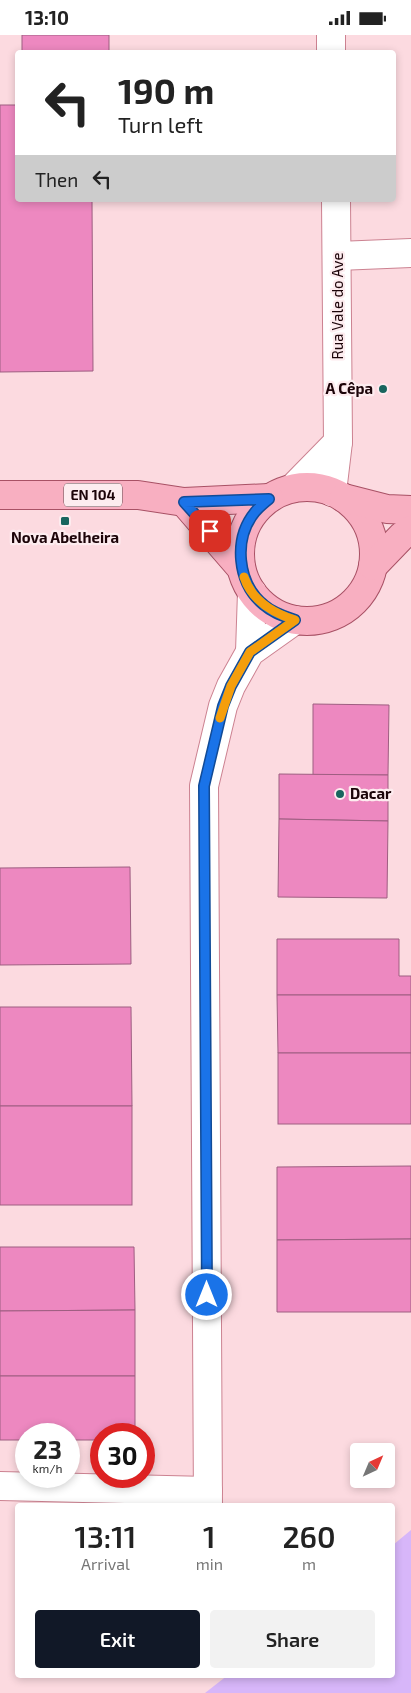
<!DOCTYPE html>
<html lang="en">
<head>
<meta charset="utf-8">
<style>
  body { margin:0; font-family:"Exo 2",sans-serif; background:#f2f2f2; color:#222; height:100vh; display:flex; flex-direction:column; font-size:19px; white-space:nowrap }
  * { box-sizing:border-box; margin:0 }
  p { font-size:16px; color:#767676 }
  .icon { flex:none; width:28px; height:28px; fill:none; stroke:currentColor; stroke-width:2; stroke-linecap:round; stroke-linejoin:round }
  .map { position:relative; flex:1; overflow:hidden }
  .details { position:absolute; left:15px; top:1468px; width:380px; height:175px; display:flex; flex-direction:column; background:#fff; border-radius:5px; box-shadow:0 2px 8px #0003 }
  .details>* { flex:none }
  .top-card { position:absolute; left:15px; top:15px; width:381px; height:152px; border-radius:5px; box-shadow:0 2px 8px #0003; background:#fff; color:#222; overflow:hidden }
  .needle { width:32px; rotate:44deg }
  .tools { position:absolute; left:350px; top:1408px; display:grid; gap:10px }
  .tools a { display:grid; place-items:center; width:45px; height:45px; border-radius:5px; background:#fff; box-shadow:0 2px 8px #0003; font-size:25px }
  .speed { position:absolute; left:15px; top:1388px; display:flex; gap:10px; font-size:25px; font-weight:700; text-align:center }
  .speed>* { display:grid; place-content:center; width:65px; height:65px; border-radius:50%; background:#fff; box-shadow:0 2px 8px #0003; line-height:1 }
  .speed small { font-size:12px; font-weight:400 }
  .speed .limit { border:8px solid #d22; background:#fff; color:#111 }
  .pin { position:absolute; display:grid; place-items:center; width:42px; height:42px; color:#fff; margin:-21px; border-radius:10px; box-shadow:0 2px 8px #0006 }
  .me { position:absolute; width:55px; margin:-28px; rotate:0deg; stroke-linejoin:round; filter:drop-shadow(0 0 4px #0008) }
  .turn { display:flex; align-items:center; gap:18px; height:105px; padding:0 20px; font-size:22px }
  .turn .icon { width:65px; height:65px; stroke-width:2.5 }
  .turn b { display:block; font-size:35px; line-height:42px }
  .then { display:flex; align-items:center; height:48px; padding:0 20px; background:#0003; gap:10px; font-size:19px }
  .eta { display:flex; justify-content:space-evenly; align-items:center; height:85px; text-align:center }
  .eta b { font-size:30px; font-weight:600; line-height:35px }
  .button { display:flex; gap:10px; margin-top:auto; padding:10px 20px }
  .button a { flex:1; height:58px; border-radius:5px; background:#111827; color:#fff; font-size:20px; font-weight:600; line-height:58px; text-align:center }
  .button a+a { background:#f2f2f2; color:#222 }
  .status { display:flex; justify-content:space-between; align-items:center; height:35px; padding:0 25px; background:#fff; direction:ltr }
  .status svg { height:14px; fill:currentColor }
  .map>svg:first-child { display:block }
</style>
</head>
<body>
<div class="status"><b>13:10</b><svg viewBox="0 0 49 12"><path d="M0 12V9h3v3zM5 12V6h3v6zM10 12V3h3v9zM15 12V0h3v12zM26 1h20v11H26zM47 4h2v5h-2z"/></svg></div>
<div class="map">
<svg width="411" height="1658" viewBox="0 0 411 1658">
  <rect width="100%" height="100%" fill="#fcdae0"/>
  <path fill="#d7b6f9" d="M411 1495V1658H205L228 1640H392L393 1510Z"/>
  <g fill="#ed88c0" stroke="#9e5e81">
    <rect x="22" y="0" width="87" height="18"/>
    <path d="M0 70H18V165H92L93 336 0 337Z"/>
    <path d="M313 669 389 670 388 740H313Z"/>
    <path d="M279 739 388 740V786L279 784Z"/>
    <path d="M279 784 388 786 387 863 278 862Z"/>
    <path d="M130 832 131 929 0 930V833Z"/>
    <path d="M277 904H399V941H411V960H277Z"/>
    <path d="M277 960H411V1018H278Z"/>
    <path d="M0 972H131L132 1071H0Z"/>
    <rect x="278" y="1018" width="133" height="71"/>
    <rect x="0" y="1071" width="132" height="99"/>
    <path d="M411 1131V1204L277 1205V1132Z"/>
    <path d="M411 1204V1277H277V1205Z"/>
    <path d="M0 1212H134L135 1275 0 1276Z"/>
    <path d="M135 1275V1341H0V1276Z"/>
    <path d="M0 1341H135V1399H101V1405H69V1399H26V1405H0Z"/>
  </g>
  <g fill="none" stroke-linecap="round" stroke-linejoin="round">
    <defs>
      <g id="street">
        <path d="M331 0V18"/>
        <path d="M338 221 411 218"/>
        <path d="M293 453 338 407"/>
        <path d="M332 457 338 407 336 165"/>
        <path d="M250 617 252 557"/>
        <path d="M0 1451 208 1456"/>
        <path d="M208 1470 204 751 223 671 231 651 250 617 295 585"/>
      </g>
      <g id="primary">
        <circle cx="307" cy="519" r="67"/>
        <path d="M0 460H138L184 467 269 463"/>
        <path d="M344 463 387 474 411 475"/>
        <path d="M184 467 241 533"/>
        <path d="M373 531 402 501 411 495"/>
      </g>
    </defs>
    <use href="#street" stroke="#cc8291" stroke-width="30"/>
    <use href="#primary" stroke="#a85165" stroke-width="30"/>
    <use href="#street" stroke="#fff" stroke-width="28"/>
    <use href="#primary" stroke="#f8afc1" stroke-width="28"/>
  </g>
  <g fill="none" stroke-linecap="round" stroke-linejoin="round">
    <defs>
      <path id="route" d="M207 1260 204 751 223 671 231 651 250 617 295 585C284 581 273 578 264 570 237 548 233 504 255 477 259 472 264 468 269 464L184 467 210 496"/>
    </defs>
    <use href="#route" stroke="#114b97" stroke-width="12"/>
    <use href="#route" stroke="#1a73e8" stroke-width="9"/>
    <path stroke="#f59e0b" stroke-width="9" d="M220 683 231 651 250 617 295 585C273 578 252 566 244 542"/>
  </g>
  <g fill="#19655e" stroke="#fdecef" stroke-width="2">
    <circle cx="383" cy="354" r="5"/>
    <rect x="60" y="481" width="10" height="10" rx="2.5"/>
    <circle cx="340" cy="759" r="5"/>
  </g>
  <g text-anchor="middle" stroke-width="4.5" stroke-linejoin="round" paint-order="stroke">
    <rect fill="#fdecef" stroke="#604a4e" stroke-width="1" x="64" y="448.5" width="58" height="23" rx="4"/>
    <g font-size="14" font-weight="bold" fill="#1c0409">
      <text x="93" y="465">EN 104</text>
    </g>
    <g font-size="15" fill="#1c0409" stroke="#fdecef">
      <text transform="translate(338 271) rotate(-90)" y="5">Rua Vale do Ave</text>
    </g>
    <g font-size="15" font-weight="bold" fill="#1c0409" stroke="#fdecef" text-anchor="end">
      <text x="373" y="359">A Cêpa</text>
      <text x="65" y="508" text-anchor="middle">Nova Abelheira</text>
      <text x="350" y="764" text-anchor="start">Dacar</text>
    </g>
  </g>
</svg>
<div class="tools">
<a><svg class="needle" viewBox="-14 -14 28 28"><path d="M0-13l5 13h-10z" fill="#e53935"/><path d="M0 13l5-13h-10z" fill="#767676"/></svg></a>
</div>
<div class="speed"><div>23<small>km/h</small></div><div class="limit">30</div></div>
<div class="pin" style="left:210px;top:496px;background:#d93025"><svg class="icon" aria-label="arrive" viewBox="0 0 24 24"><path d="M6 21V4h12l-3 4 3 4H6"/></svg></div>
<svg class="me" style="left:207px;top:1260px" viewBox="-20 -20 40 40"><circle r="17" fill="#1a73e8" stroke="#fff" stroke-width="3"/><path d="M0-11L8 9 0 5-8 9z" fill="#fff"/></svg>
<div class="top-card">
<div class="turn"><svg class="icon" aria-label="left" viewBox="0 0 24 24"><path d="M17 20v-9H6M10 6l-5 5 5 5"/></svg><div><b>190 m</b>Turn left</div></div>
<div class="then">Then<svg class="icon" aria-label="left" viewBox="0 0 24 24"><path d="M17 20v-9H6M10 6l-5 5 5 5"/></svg></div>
</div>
<section class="details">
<div class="eta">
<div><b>13:11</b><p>Arrival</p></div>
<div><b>1</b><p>min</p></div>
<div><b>260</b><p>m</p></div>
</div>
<div class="button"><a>Exit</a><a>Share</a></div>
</section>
</div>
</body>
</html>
